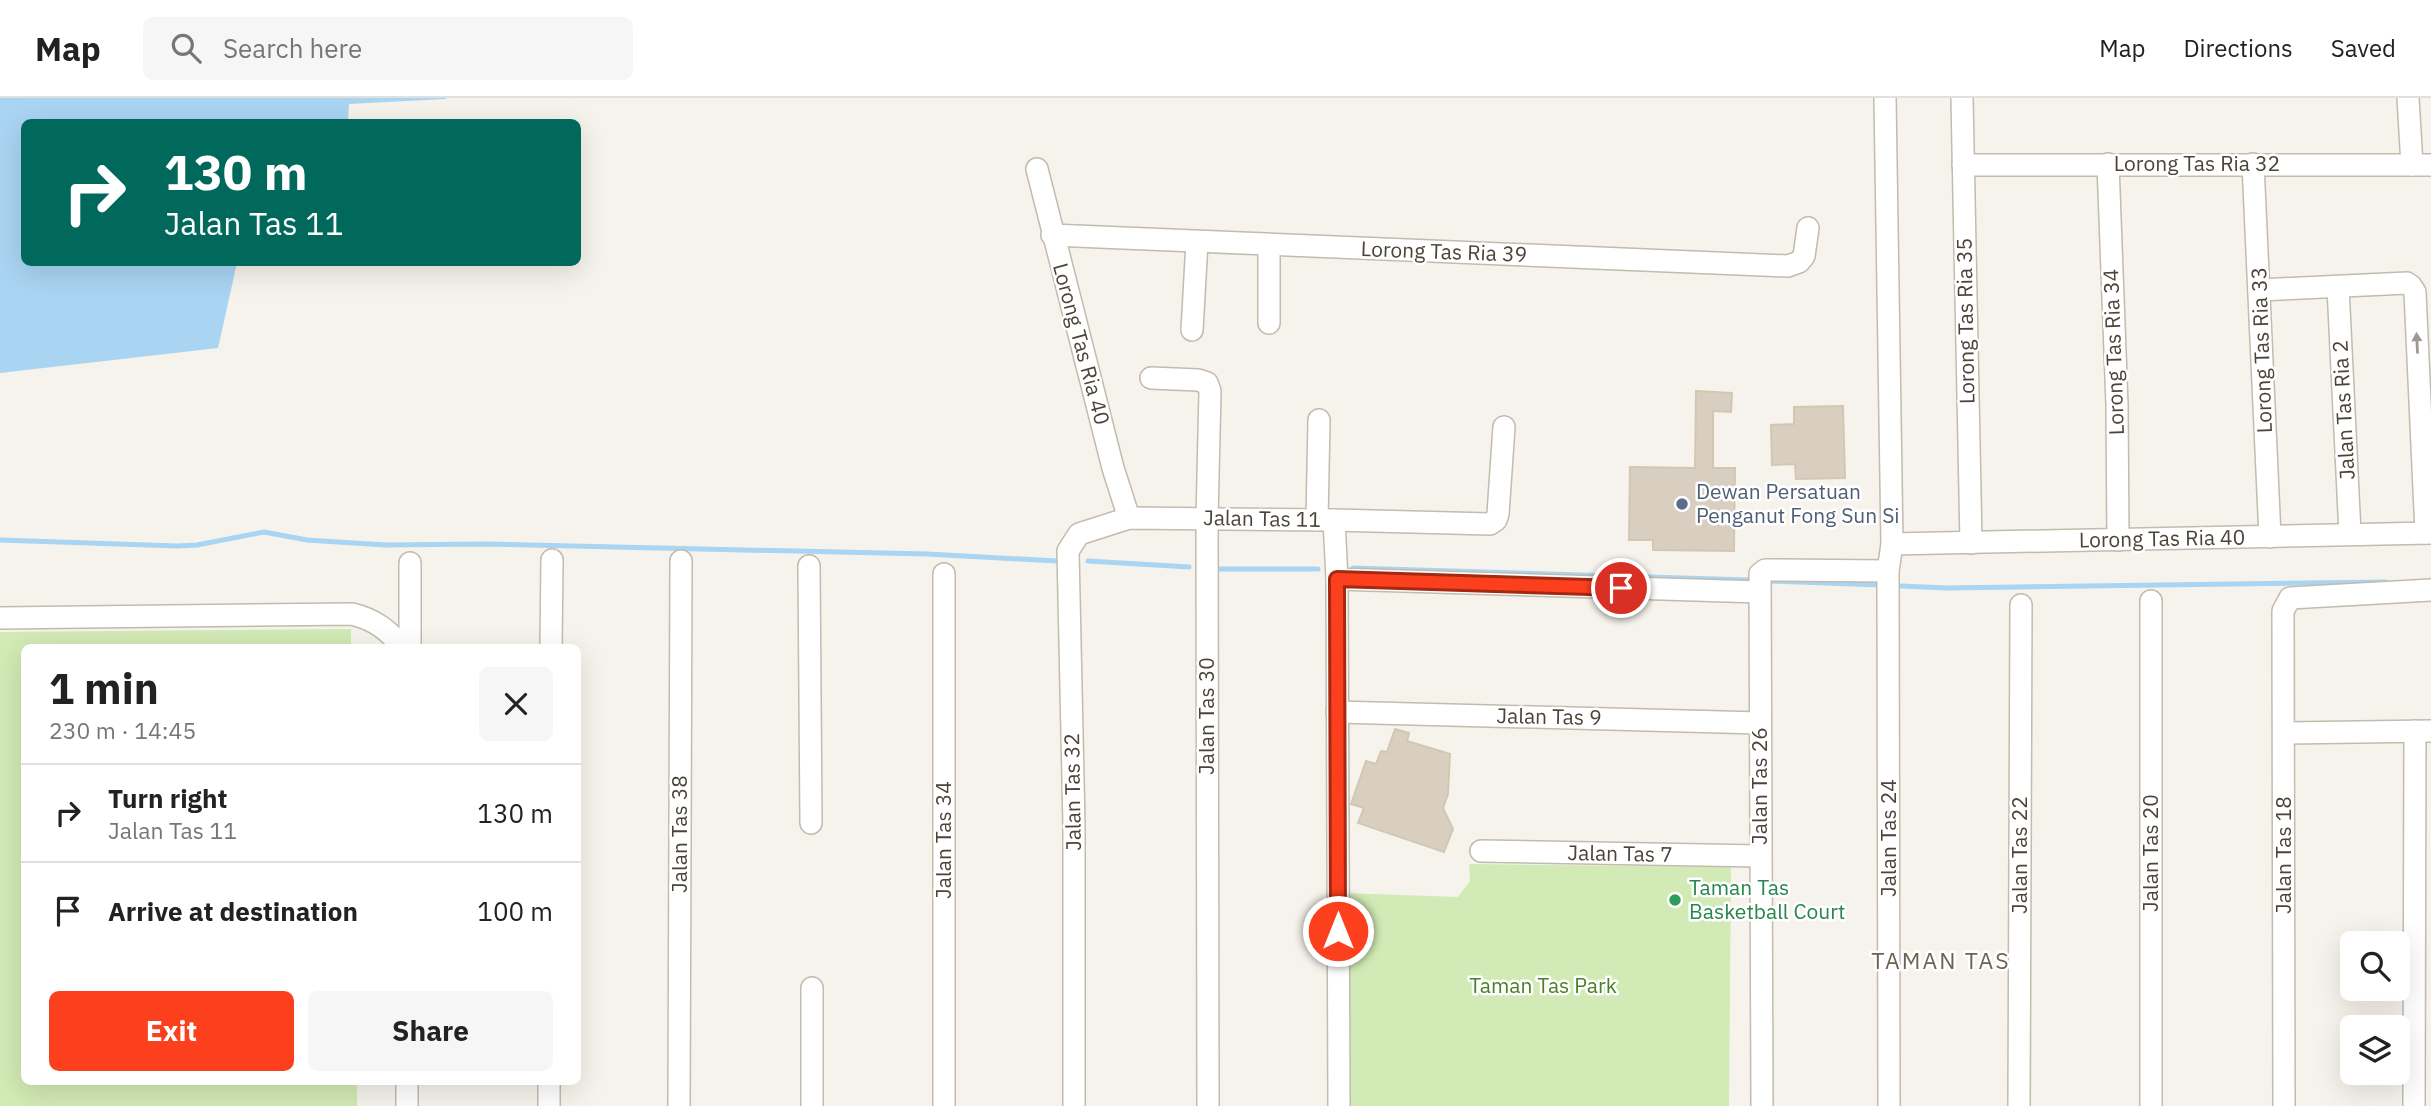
<!DOCTYPE html>
<html lang="en">
<head>
<meta charset="utf-8">
<style>
  body { margin:0; font-family:"IBM Plex Sans",sans-serif; background:#f6f6f6; color:#222; height:100vh; display:flex; flex-direction:column; font-size:26px; white-space:nowrap }
  * { box-sizing:border-box; margin:0 }
  p { font-size:23px; color:#767676 }
  .icon { flex:none; width:38px; height:38px; fill:none; stroke:currentColor; stroke-width:2; stroke-linecap:round; stroke-linejoin:round }
  .map { position:relative; flex:1; overflow:hidden }
  .drawer { position:absolute; left:21px; top:546px; width:560px; height:441px; display:flex; flex-direction:column; background:#fff; border-radius:10px; box-shadow:0 7px 28px #0002 }
  .drawer>* { flex:none }
  .top-card { position:absolute; left:21px; top:21px; width:560px; height:147px; border-radius:10px; box-shadow:0 7px 28px #0002; background:#00695c; color:#fff; overflow:hidden }
  .tools { position:absolute; left:2340px; top:833px; display:grid; gap:14px }
  .tools a { display:grid; place-items:center; width:70px; height:70px; border-radius:10px; background:#fff; box-shadow:0 7px 28px #0002; font-size:35px }
  .pin { position:absolute; display:grid; place-items:center; width:60px; height:60px; color:#fff; margin:-30px; border:4px solid #fff; border-radius:50%; box-shadow:0 2px 7px #0007 }
  .me { position:absolute; width:77px; margin:-38px; rotate:0deg; stroke-linejoin:round; filter:drop-shadow(0 0 5px #0008) }
  .turn { display:flex; align-items:center; gap:24px; height:147px; padding:0 28px; font-size:32px }
  .turn .icon { width:91px; height:91px; stroke-width:2.5 }
  .turn b { display:block; font-size:49px; line-height:60px }
  .round { display:grid; place-items:center; flex:none; width:74px; height:74px; border-radius:10px; background:#f6f6f6 }
  .headline { display:flex; align-items:center; justify-content:space-between; height:119px; padding:0 28px }
  h1 { font-size:42px; font-weight:700; line-height:52px }
  .action { display:flex; gap:14px; margin-top:auto; padding:14px 28px }
  .action a { flex:1; height:80px; border-radius:10px; background:#fc3f1d; color:#fff; font-size:28px; font-weight:700; line-height:80px; text-align:center }
  .action a+a { background:#f6f6f6; color:#222 }
  ul { padding:0; list-style:none }
  li { display:flex; align-items:center; gap:21px; height:98px; padding:0 28px; border-top:2px solid #e0e0e0 }
  li div { flex:1 }
  li b { display:block; font-size:26px }
  li em { font-style:normal }
  header { display:flex; align-items:center; gap:42px; box-sizing:border-box; height:98px; padding:0 35px; background:#fff; border-bottom:2px solid #e0e0e0 }
  header strong { font-size:33px }
  nav { display:flex; gap:38px; margin-inline-start:auto; font-size:24px }
  .search { width:490px; height:63px; background:#f6f6f6; display:flex; align-items:center; gap:18px; box-sizing:border-box; padding:0 24px; border-radius:10px; color:#767676; font-size:26px }
  .map>svg:first-child { display:block }
</style>
</head>
<body>
<header>
<strong>Map</strong>
<div class="search"><svg class="icon" aria-label="search" viewBox="0 0 24 24"><circle cx="10" cy="10" r="6"/><path d="M15 15l6 6"/></svg>Search here</div>
<nav><a>Map</a><a>Directions</a><a>Saved</a></nav>
</header>
<div class="map">
<svg width="2431" height="1008" viewBox="0 0 2431 1008">
  <rect width="100%" height="100%" fill="#f6f3ec"/>
  <g fill="#d2eab5">
    <path d="M351 531V549L24 550V984H357V1008H0V534Z"/>
    <path d="M1469 766 1731 769 1729 1008H1342L1344 795 1458 799 1470 783Z"/>
  </g>
  <path fill="#a9d4f2" d="M0 0H446V1L349 6 348 24H24V164L237 165 218 250 0 275Z"/>
  <g fill="none" stroke-linecap="round" stroke-linejoin="round">
    <g stroke="#a9d4f2" stroke-width="5">
      <path d="M0 442 177 448 197 447 264 434 307 442 385 447 484 446 701 451 927 456 1057 463"/>
      <path d="M1088 463 1189 469"/>
      <path d="M1353 470 1749 482"/>
      <path d="M1215 471H1318"/>
      <path d="M1769 483 1879 487"/>
      <path d="M1901 488 1947 490 2386 484"/>
    </g>
  </g>
  <g fill="#d8cfc1" stroke="#d3c7b4" stroke-width="2">
    <path d="M1696 293 1732 295 1731 314 1713 313V370H1735L1734 453 1653 452V442H1629L1630 369 1695 370Z"/>
    <path d="M1843 308 1845 380 1796 381 1795 366 1772 367 1771 327 1794 326V309Z"/>
    <path d="M1395 631 1409 635 1407 643 1450 656 1448 696 1443 710 1453 731 1444 754 1358 725 1364 710 1351 706 1366 663 1376 666 1381 653 1387 654Z"/>
  </g>
  <g fill="none" stroke-linecap="round" stroke-linejoin="round">
    <defs>
      <g id="minor">
        <path d="M1962 0 1971 445"/>
        <path d="M2408 0 2412 67"/>
        <path d="M2108 66 2117 307 2118 442"/>
        <path d="M2253 66 2270 439"/>
        <path d="M1963 67H2431"/>
        <path d="M1037 71 1113 370 1129 420"/>
        <path d="M1052 137 1788 168 1799 164 1804 158 1808 130"/>
        <path d="M2338 189 2350 436"/>
        <path d="M2259 192 2407 185 2411 188 2415 194 2426 435"/>
        <path d="M1269 225V147"/>
        <path d="M1192 232 1197 144"/>
        <path d="M1151 280 1198 282 1207 285 1210 293 1207 421 1208 1008"/>
        <path d="M1317 422 1319 322"/>
        <path d="M1334 422 1490 426 1496 422 1498 416 1504 329"/>
        <path d="M1892 446 2431 435"/>
        <path d="M809 468 811 725"/>
        <path d="M1888 473 1889 1008"/>
        <path d="M1337 481 1339 1008"/>
        <path d="M0 520 352 516C373 521 389 531 402 550"/>
        <path d="M410 550V465"/>
        <path d="M551 550 552 462"/>
        <path d="M1337 614 1760 625"/>
        <path d="M2284 635 2431 633"/>
        <path d="M1481 753 1759 758"/>
        <path d="M407 1008V984"/>
        <path d="M549 1008V984"/>
        <path d="M679 1008 681 463"/>
        <path d="M812 1008V890"/>
        <path d="M944 1008V476"/>
        <path d="M1074 1008V727L1068 453 1079 436 1129 420 1334 422 1337 481 1760 494"/>
        <path d="M1762 1008 1760 476 1765 472 1888 473 1892 446 1885 0"/>
        <path d="M2019 1008 2021 507"/>
        <path d="M2151 1008V503"/>
        <path d="M2284 1008 2283 513 2290 500 2431 492"/>
        <path d="M2414 1008 2415 633"/>
      </g>
    </defs>
    <use href="#minor" stroke="#c2bbae" stroke-width="24"/>
    <use href="#minor" stroke="#fff" stroke-width="21"/>
  </g>
  <defs><path id="oneway-solid" d="M-6-.8H1V-3.2L6.5 0L1 3.2V.8H-6Z" transform="scale(1.75)"/></defs>
  <use fill="#9c9892" href="#oneway-solid" transform="translate(2417 245) rotate(-93)"/>
  <g fill="none" stroke-linecap="round" stroke-linejoin="round">
    <defs>
      <path id="route" d="M1338 833 1337 481 1621 490"/>
    </defs>
    <use href="#route" stroke="#a42913" stroke-width="18"/>
    <use href="#route" stroke="#fc3f1d" stroke-width="12"/>
  </g>
  <circle fill="#5c6f8a" stroke="#fff" stroke-width="2.5" cx="1682" cy="406" r="7"/>
  <circle fill="#2e9e5b" stroke="#fff" stroke-width="2.5" cx="1675" cy="802" r="7"/>
  <g text-anchor="middle" stroke-width="5" stroke-linejoin="round" paint-order="stroke">
    <g font-size="21" fill="#4b4439" stroke="#fff">
      <text x="2197" y="73">Lorong Tas Ria 32</text>
      <text transform="translate(1444 154) rotate(2)" y="7">Lorong Tas Ria 39</text>
      <text transform="translate(1966 223) rotate(-91)" y="7">Lorong Tas Ria 35</text>
      <text transform="translate(1081 246) rotate(75)" y="7">Lorong Tas Ria 40</text>
      <text transform="translate(2262 252) rotate(-92)" y="7">Lorong Tas Ria 33</text>
      <text transform="translate(2114 254) rotate(-92)" y="7">Lorong Tas Ria 34</text>
      <text transform="translate(2344 312) rotate(-93)" y="7">Jalan Tas Ria 2</text>
      <text transform="translate(1262 421) rotate(1)" y="7">Jalan Tas 11</text>
      <text transform="translate(2162 441) rotate(-1)" y="7">Lorong Tas Ria 40</text>
      <text transform="translate(1207 618) rotate(-90)" y="7">Jalan Tas 30</text>
      <text transform="translate(1549 619) rotate(1)" y="7">Jalan Tas 9</text>
      <text transform="translate(1760 688) rotate(-90)" y="7">Jalan Tas 26</text>
      <text transform="translate(1073 694) rotate(-91)" y="7">Jalan Tas 32</text>
      <text transform="translate(680 736) rotate(-90)" y="7">Jalan Tas 38</text>
      <text transform="translate(1889 740) rotate(-90)" y="7">Jalan Tas 24</text>
      <text transform="translate(944 742) rotate(-90)" y="7">Jalan Tas 34</text>
      <text transform="translate(2151 755) rotate(-90)" y="7">Jalan Tas 20</text>
      <text transform="translate(1620 756) rotate(1)" y="7">Jalan Tas 7</text>
      <text transform="translate(2020 757) rotate(-90)" y="7">Jalan Tas 22</text>
      <text transform="translate(2284 757) rotate(-90)" y="7">Jalan Tas 18</text>
    </g>
    <g font-size="21" fill="#4e5e75" stroke="#fff" text-anchor="start">
      <text x="1696" y="401">Dewan Persatuan<tspan x="1696" dy="24">Penganut Fong Sun Si</tspan></text>
    </g>
    <g font-size="21" fill="#27864d" stroke="#fff" text-anchor="start">
      <text x="1689" y="797">Taman Tas<tspan x="1689" dy="24">Basketball Court</tspan></text>
    </g>
    <g font-size="21" fill="#4a7f2a" stroke="#fff">
      <text x="1543" y="895">Taman Tas Park</text>
    </g>
    <g font-size="23" letter-spacing="2" fill="#6e6250" stroke="#fff">
      <text x="1941" y="871">TAMAN TAS</text>
    </g>
  </g>
</svg>
<div class="tools">
<a><svg class="icon" aria-label="search" viewBox="0 0 24 24"><circle cx="10" cy="10" r="6"/><path d="M15 15l6 6"/></svg></a>
<a><svg class="icon" aria-label="layers" viewBox="0 0 24 24"><path d="M12 4l9 5-9 5-9-5zM3 14l9 5 9-5"/></svg></a>
</div>
<div class="pin" style="left:1621px;top:490px;background:#d93025"><svg class="icon" aria-label="arrive" viewBox="0 0 24 24"><path d="M6 21V4h12l-3 4 3 4H6"/></svg></div>
<svg class="me" style="left:1338px;top:833px" viewBox="-20 -20 40 40"><circle r="17" fill="#fc3f1d" stroke="#fff" stroke-width="3"/><path d="M0-11L8 9 0 5-8 9z" fill="#fff"/></svg>
<div class="top-card">
<div class="turn"><svg class="icon" aria-label="right" viewBox="0 0 24 24"><path d="M7 20v-9h11M14 6l5 5-5 5"/></svg><div><b>130 m</b>Jalan Tas 11</div></div>
</div>
<section class="drawer">
<div class="headline"><div><h1>1 min</h1><p>230 m · 14:45</p></div><a class="round"><svg class="icon" aria-label="close" viewBox="0 0 24 24"><path d="M6 6l12 12M18 6L6 18"/></svg></a></div>
<ul>
<li><svg class="icon" aria-label="right" viewBox="0 0 24 24"><path d="M7 20v-9h11M14 6l5 5-5 5"/></svg><div><b>Turn right</b><p>Jalan Tas 11</p></div><em>130 m</em></li>
<li><svg class="icon" aria-label="arrive" viewBox="0 0 24 24"><path d="M6 21V4h12l-3 4 3 4H6"/></svg><div><b>Arrive at destination</b></div><em>100 m</em></li>
</ul>
<div class="action"><a>Exit</a><a>Share</a></div>
</section>
</div>
</body>
</html>
